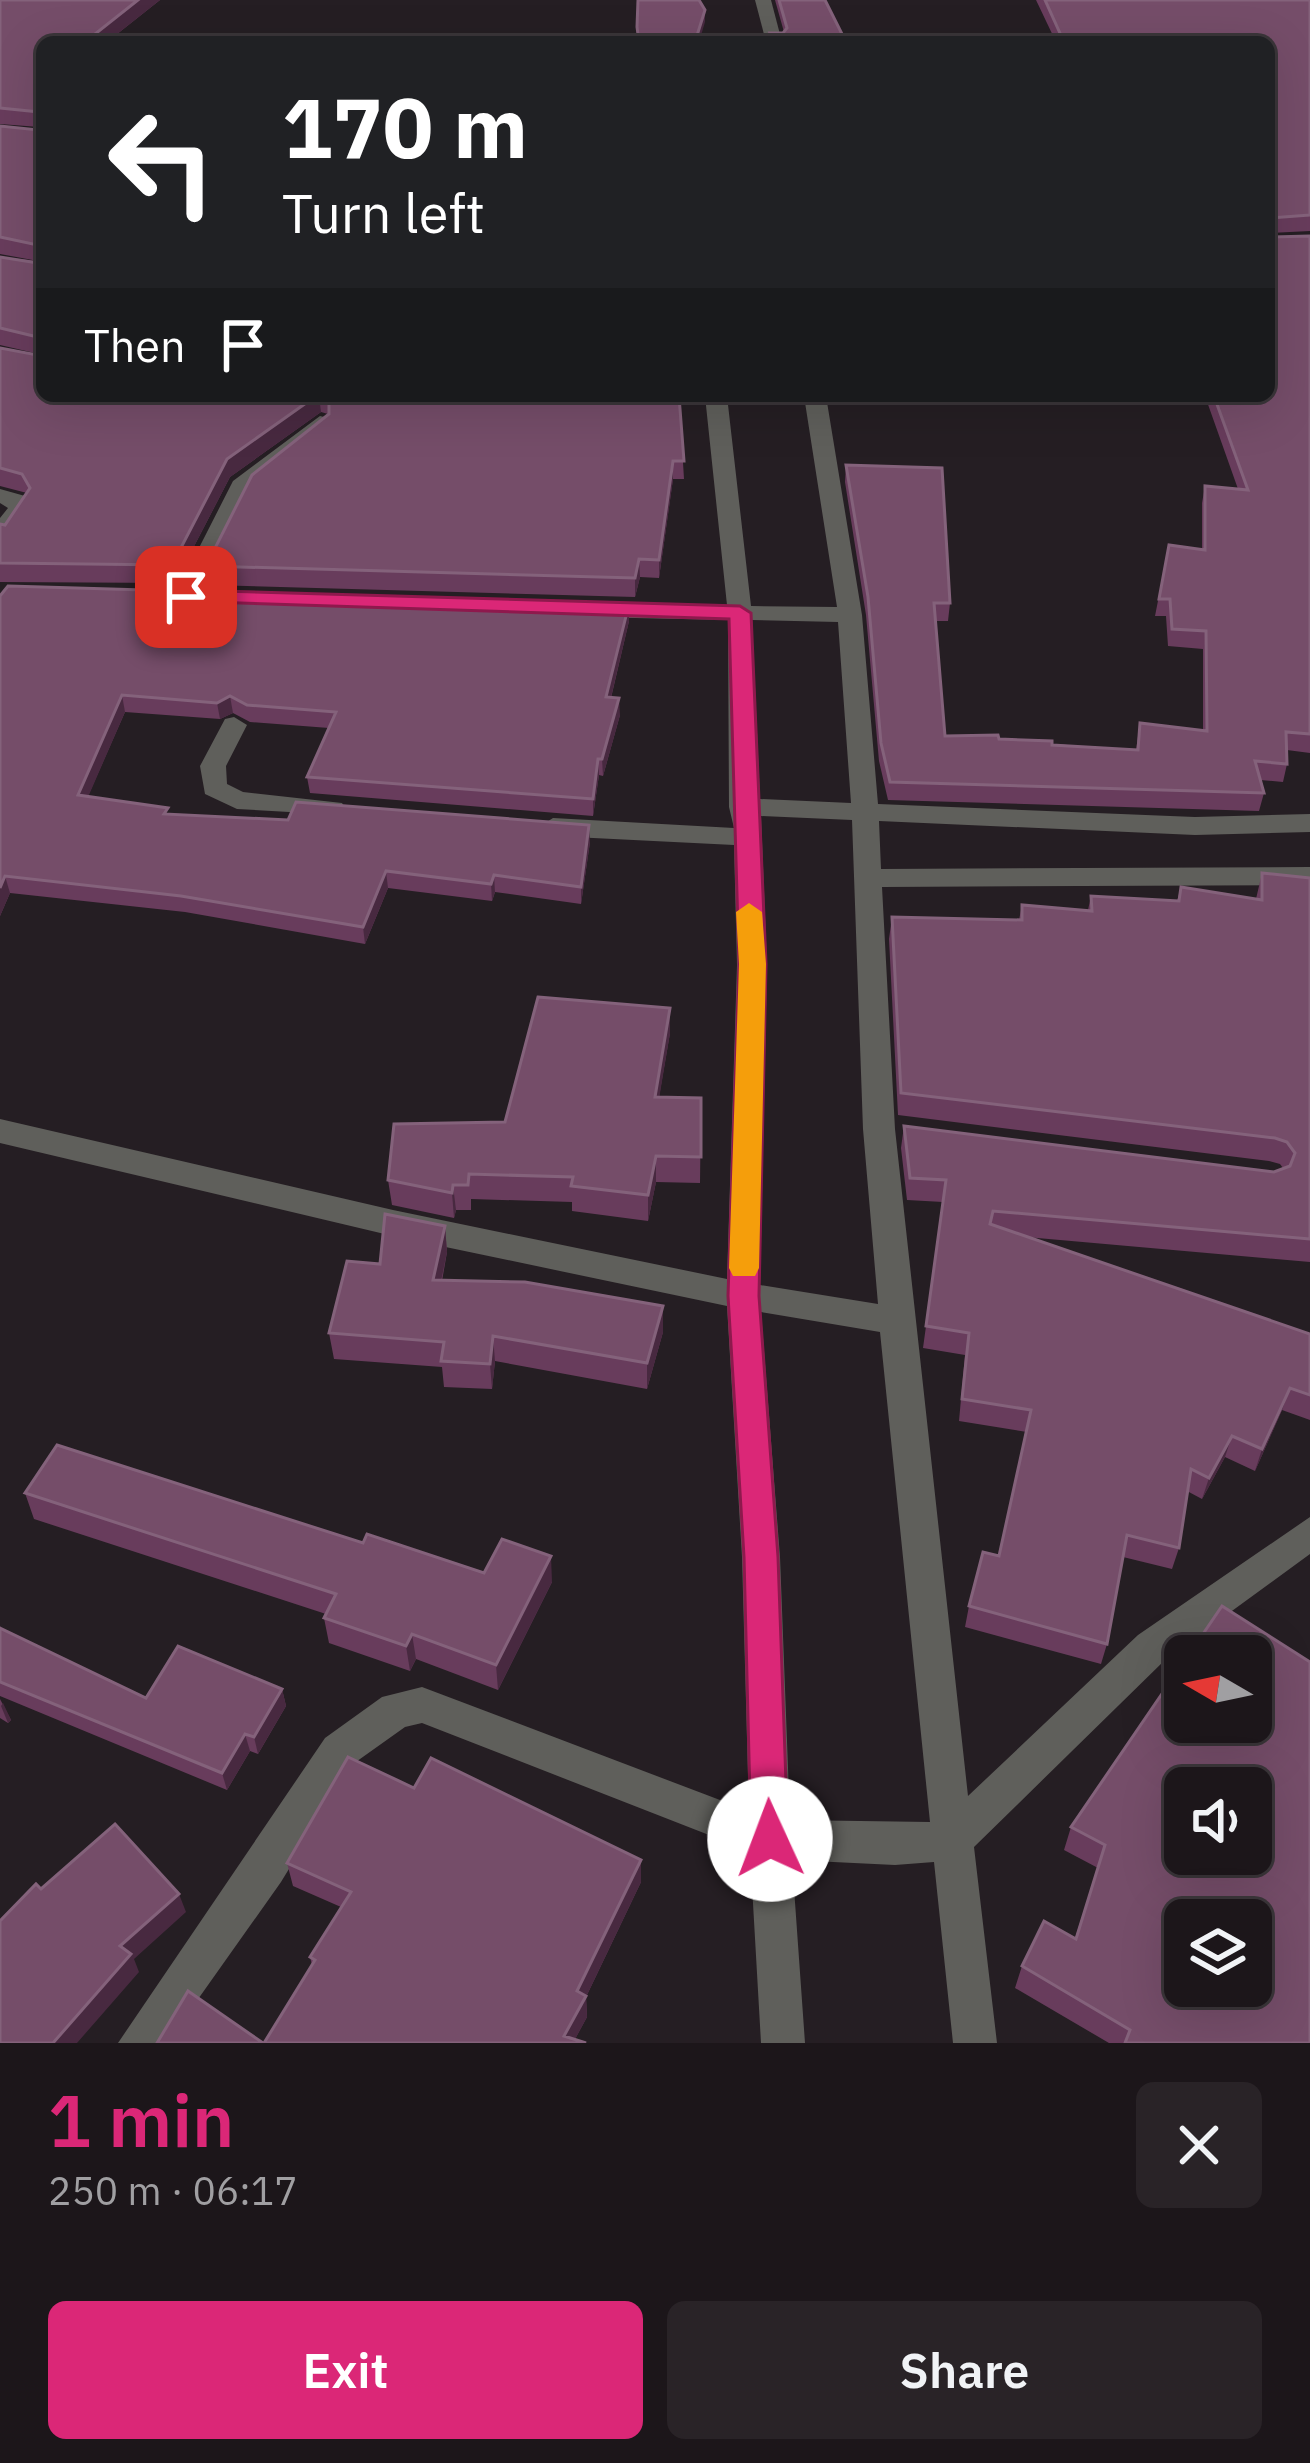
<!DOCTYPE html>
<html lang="en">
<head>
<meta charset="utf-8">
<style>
  body { margin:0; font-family:"IBM Plex Sans",sans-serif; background:#292327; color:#f1f3f6; height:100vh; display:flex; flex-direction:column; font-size:45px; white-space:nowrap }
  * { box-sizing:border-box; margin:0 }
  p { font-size:39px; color:#a09fa2 }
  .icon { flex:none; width:66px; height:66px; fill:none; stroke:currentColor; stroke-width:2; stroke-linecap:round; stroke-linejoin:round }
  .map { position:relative; height:2043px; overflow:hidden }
  .panel { display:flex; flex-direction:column; background:#1c161a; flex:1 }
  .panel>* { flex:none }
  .guide { position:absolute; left:36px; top:36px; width:1239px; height:366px; border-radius:18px; box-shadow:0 12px 48px #0002,0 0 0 3px #3a3539; background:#202124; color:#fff; overflow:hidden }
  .needle { width:78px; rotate:279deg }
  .controls { position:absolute; left:1164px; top:1635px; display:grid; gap:24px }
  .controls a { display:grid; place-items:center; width:108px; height:108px; border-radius:18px; background:#1c161a; box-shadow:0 12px 48px #0002,0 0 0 3px #3a3539; font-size:60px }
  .pin { position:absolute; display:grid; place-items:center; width:102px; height:102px; color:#fff; margin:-51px; border-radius:24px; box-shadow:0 6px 18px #0006 }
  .me { position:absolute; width:132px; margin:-66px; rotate:358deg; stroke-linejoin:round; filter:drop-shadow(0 0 9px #0008) }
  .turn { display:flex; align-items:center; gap:42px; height:252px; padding:0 48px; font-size:54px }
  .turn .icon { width:156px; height:156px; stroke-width:2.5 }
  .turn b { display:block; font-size:84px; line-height:102px }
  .then { display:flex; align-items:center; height:114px; padding:0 48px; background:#0003; gap:24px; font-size:45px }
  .round { display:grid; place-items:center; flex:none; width:126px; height:126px; border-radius:18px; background:#292327 }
  .head { display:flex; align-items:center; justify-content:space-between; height:204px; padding:0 48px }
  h1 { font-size:72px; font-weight:600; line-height:90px; color:#db2777 }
  .button { display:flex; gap:24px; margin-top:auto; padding:24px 48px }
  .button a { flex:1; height:138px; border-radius:18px; background:#db2777; color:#fff; font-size:48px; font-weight:600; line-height:138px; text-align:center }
  .button a+a { background:#292327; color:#f1f3f6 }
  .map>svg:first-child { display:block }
</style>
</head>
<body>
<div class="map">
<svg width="1310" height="2043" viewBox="0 0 1310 2043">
  <rect width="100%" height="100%" fill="#251e23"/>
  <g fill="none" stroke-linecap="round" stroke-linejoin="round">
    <g fill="#5f5f5b" fill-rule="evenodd">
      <path d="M755 0H771L782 42H766Z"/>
      <path d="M705 396H727L751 606 837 607 804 396H826L862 615 878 804 1195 817 1310 814V832L1195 835 879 821 881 869 1310 867V885L882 887 895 1129 968 1796 1138 1635 1310 1517V1554L1166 1659 974 1847 997 2043H953L934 1862 895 1865 792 1860 805 2043H761L750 1851 422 1723 405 1727 353 1764 281 1882 167 2043H118L325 1738 382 1697 422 1687 749 1811 742 1557 727 1306 393 1236 0 1143V1119L393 1210 727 1279 737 965 734 845 553 836 539 827 553 818 734 828 729 807 728 620 588 617 576 610 588 603 727 605ZM752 620 838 622 851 803 760 799ZM761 816 852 820 863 1129 878 1304 760 1285 767 965ZM761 1312 880 1332 930 1822 790 1820 780 1557Z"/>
      <path d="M320 416 328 418V428L251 490 195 602H177L174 597 233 481Z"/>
      <path d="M0 489 25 496 30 508 8 539 0 541V518L8 508 0 503Z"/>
      <path d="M234 717 247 725 226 766 227 784 243 792 342 803 346 809 342 815 237 809 205 794 200 766 225 719Z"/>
    </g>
  </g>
  <g fill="#683c5c">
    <path d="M0 0H160L107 42H42V396H679L684 479H673L659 578 640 577 635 597 209 585 206 566 328 414 321 412 230 477 175 583 0 582V524L5 525 27 493 0 486V348L39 354 0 345V257L38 261 0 254V126L38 130 39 127 0 124Z"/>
    <path d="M775 0H825L846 42H770V33H783L784 32Z"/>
    <path d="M1036 0H1310V231L1269 233V42H1056Z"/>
    <path d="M1310 236V753L1287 750V764L1283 782 1260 780 1264 793 1259 811 888 800 879 761 866 615 845 482 846 465 950 603 948 621H936L945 736 1136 750 1140 723 1203 731V649L1168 646 1166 616H1155L1169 545 1202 550V503L1205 486 1238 489 1205 396H1269L1272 237Z"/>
    <path d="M0 596 629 621 611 698 620 715 603 776 599 775 593 816 310 793 307 777 329 728 250 722 233 713 220 719 125 712 88 796 169 815 590 842 581 904 495 892 492 901 388 888 365 944 185 912 10 893 0 916Z"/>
    <path d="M1262 873 1310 878V1262L1026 1237 1310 1334V1420L1282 1410 1255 1471 1225 1457 1202 1499 1187 1491 1179 1548 1172 1569 1123 1557 1107 1644 1101 1664 965 1627 969 1606 999 1556 1027 1432 959 1421 965 1355 923 1348 943 1202 907 1200 901 1148 904 1126 1274 1172 1283 1168 1280 1164 1269 1161 898 1115 889 939 892 917 1019 920 1022 905 1088 910 1091 896 1177 901 1181 887 1256 899Z"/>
    <path d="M670 1033 659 1097 701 1098 700 1183 656 1182 648 1221 572 1211V1202L471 1199V1210H456L454 1218 392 1205 388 1180 505 1122Z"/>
    <path d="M445 1226 447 1252 442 1281 663 1306V1332L647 1389 495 1361 492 1389 444 1387 442 1367 334 1359 329 1333 380 1264Z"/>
    <path d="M25 1493 363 1543 484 1573 552 1582 498 1690 416 1659 410 1671 329 1643 324 1618 326 1614 34 1519Z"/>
    <path d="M0 1628 146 1698 282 1689 286 1706 258 1754 250 1751 227 1790 0 1696Z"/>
    <path d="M1185 1660 1310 2043H1109L1015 1988 1022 1966 1075 1938 1098 1868 1064 1850 1071 1827Z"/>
    <path d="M0 1699 11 1720 8 1723 0 1718Z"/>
    <path d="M414 1788 641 1860V1882L586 1997 587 2017 575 2039 312 1965 310 1957 341 1907 293 1886 287 1863Z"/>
  </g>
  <g fill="#482940">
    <path d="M138 0H160L107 42H85Z"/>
    <path d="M705 10V22L699 42H695Z"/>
    <path d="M316 396H319L321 412 230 477 175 583 172 565 227 459Z"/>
    <path d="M673 461V479L659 578V560Z"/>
    <path d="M639 559 640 577 635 597V578Z"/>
    <path d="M629 604V621L607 714 606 697Z"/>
    <path d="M122 695 125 712 82 811 78 795Z"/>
    <path d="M230 696 233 713 220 719 217 703Z"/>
    <path d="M619 698 620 715 603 776 602 759Z"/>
    <path d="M598 759 599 775 593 816V799Z"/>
    <path d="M589 825 590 842 581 904V887Z"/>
    <path d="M386 871 388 888 365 944 363 927Z"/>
    <path d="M494 875 495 892 492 901 491 884Z"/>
    <path d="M5 876 10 893 0 916V888Z"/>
    <path d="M670 1008V1033L655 1123V1097Z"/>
    <path d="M656 1156V1182L648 1221V1195Z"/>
    <path d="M453 1185 456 1210 454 1218 452 1193Z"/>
    <path d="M445 1226 447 1252 436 1306 433 1280Z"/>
    <path d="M663 1306V1332L647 1389V1363Z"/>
    <path d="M493 1336 495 1361 492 1389 490 1364Z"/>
    <path d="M1290 1388 1282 1410 1255 1471 1262 1449Z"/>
    <path d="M1232 1436 1225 1457 1202 1499 1209 1478Z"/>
    <path d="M551 1556 552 1582 498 1690 496 1665Z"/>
    <path d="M412 1634 416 1659 410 1671 406 1646Z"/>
    <path d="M282 1689 286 1706 258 1754 254 1737Z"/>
    <path d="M3 1703 11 1720 8 1723 1 1706Z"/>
    <path d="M245 1734 250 1751 227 1790 222 1773Z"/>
    <path d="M641 1860V1882L586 1997 587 2017 573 2043 564 2036 577 1991Z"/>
    <path d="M179 1894 186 1912 134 1959 139 1972 77 2043H53L120 1946Z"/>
  </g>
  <g fill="#754d69" stroke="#84627b" stroke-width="3" fill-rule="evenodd">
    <path d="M0 0H138L85 42H42V115L39 112 0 108Z"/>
    <path d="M638 0H699L705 10 695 42H639L637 27Z"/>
    <path d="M779 0H825L846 42H774L770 33H783L787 28Z"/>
    <path d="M1045 0H1310V215L1269 218V42H1064Z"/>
    <path d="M42 120V246L0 237V126L38 130Z"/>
    <path d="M1269 233 1272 237 1310 236V734L1286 732 1287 764 1255 761 1264 793 890 782 881 743 868 597 846 465 942 468 950 603H934L945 736 998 735 999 739 1052 741V745L1138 750 1140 723 1207 731 1206 631 1172 629 1170 599H1159L1169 545 1205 550V486L1248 490 1214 396H1269Z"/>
    <path d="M42 249V338L0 328V257L38 263Z"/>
    <path d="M0 348 37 355 42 351V396H316L227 459 172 565 0 563V524L5 525 30 488 22 474 0 468Z"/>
    <path d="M325 396H679L684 461H673L659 560 639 559 635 578 206 566 252 475 329 414V398Z"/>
    <path d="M8 586 629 604 606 697 619 698 602 759H598L593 799 307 777 336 712 247 705 230 696 217 703 122 695 78 795 168 808 164 814 288 820 296 802 589 825 581 887 494 875 491 884 386 871 363 927 181 896 5 876 0 888V596Z"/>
    <path d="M1262 873 1310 878V1239L993 1211 990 1224 1310 1334V1395L1290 1388 1262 1449 1232 1436 1209 1478 1191 1469 1179 1548 1127 1535 1107 1644 969 1606 983 1552 999 1556 1031 1410 962 1399 969 1333 926 1326 946 1180 910 1178 904 1126 1274 1172 1290 1166 1295 1153 1287 1142 1275 1138 901 1093 892 917 1022 920V905L1092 911 1091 896 1179 901 1181 887 1262 900Z"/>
    <path d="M538 997 670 1008 655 1097 701 1098V1157L656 1156 648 1195 571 1186 573 1177 469 1174 468 1185H453L452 1193 388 1180 394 1124 505 1122Z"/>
    <path d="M385 1214 445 1226 433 1280 525 1282 663 1306 647 1363 493 1336 490 1364 441 1361 444 1342 329 1333 347 1261 380 1264Z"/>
    <path d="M57 1445 363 1543 367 1534 484 1573 502 1539 551 1556 496 1665 412 1634 406 1646 324 1618 336 1594 25 1493Z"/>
    <path d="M1222 1606 1310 1662V2043H1125L1130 2030 1022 1966 1044 1921 1076 1939 1105 1845 1071 1827 1185 1660V1722H1251V1656H1188ZM1185 1788H1251V1854H1185ZM1185 1920H1251V1986H1185Z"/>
    <path d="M0 1628 146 1698 178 1646 282 1689 254 1737 245 1734 222 1773 0 1682Z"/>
    <path d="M348 1757 414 1788 431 1758 641 1860 577 1991 586 1996 564 2036 586 2043H264L315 1960 310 1957 351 1892 287 1863Z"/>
    <path d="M115 1824 179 1894 120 1946 131 1954 53 2043H0V1921L36 1884 41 1889Z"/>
    <path d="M188 1991 263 2043H157Z"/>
  </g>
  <path fill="#db2777" stroke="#8e194d" stroke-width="3" d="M186 590 740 606 751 613 766 964 759 1296 778 1557 788 1839 783 1852 770 1858 756 1852 751 1839 744 1557 728 1296 739 964 729 619 179 601 175 597Z"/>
  <path fill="#f59e0b" d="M749 903 762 912 766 964 759 1268 755 1276H733L729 1268 739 964 736 912Z"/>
</svg>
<div class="controls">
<a><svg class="needle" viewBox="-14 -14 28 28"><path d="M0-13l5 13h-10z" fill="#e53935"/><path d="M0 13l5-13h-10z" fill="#a09fa2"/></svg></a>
<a><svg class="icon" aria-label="sound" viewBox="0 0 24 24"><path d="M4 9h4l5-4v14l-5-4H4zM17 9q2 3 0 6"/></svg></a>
<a><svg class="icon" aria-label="layers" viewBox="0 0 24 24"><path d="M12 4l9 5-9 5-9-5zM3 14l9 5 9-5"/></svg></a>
</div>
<div class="pin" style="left:186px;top:597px;background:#d93025"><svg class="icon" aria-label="arrive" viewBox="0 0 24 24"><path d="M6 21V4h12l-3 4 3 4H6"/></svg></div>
<svg class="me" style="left:770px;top:1839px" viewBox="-20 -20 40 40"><circle r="19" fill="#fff"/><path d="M0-13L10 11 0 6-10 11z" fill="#db2777"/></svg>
<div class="guide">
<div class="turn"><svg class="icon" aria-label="left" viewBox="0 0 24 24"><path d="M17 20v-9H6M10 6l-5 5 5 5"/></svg><div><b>170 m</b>Turn left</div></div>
<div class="then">Then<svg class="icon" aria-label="arrive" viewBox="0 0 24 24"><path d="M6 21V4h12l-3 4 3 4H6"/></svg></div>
</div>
</div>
<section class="panel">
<div class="head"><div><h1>1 min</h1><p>250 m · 06:17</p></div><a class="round"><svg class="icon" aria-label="close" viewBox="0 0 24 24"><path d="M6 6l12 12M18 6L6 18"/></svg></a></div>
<div class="button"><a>Exit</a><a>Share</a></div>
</section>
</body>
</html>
